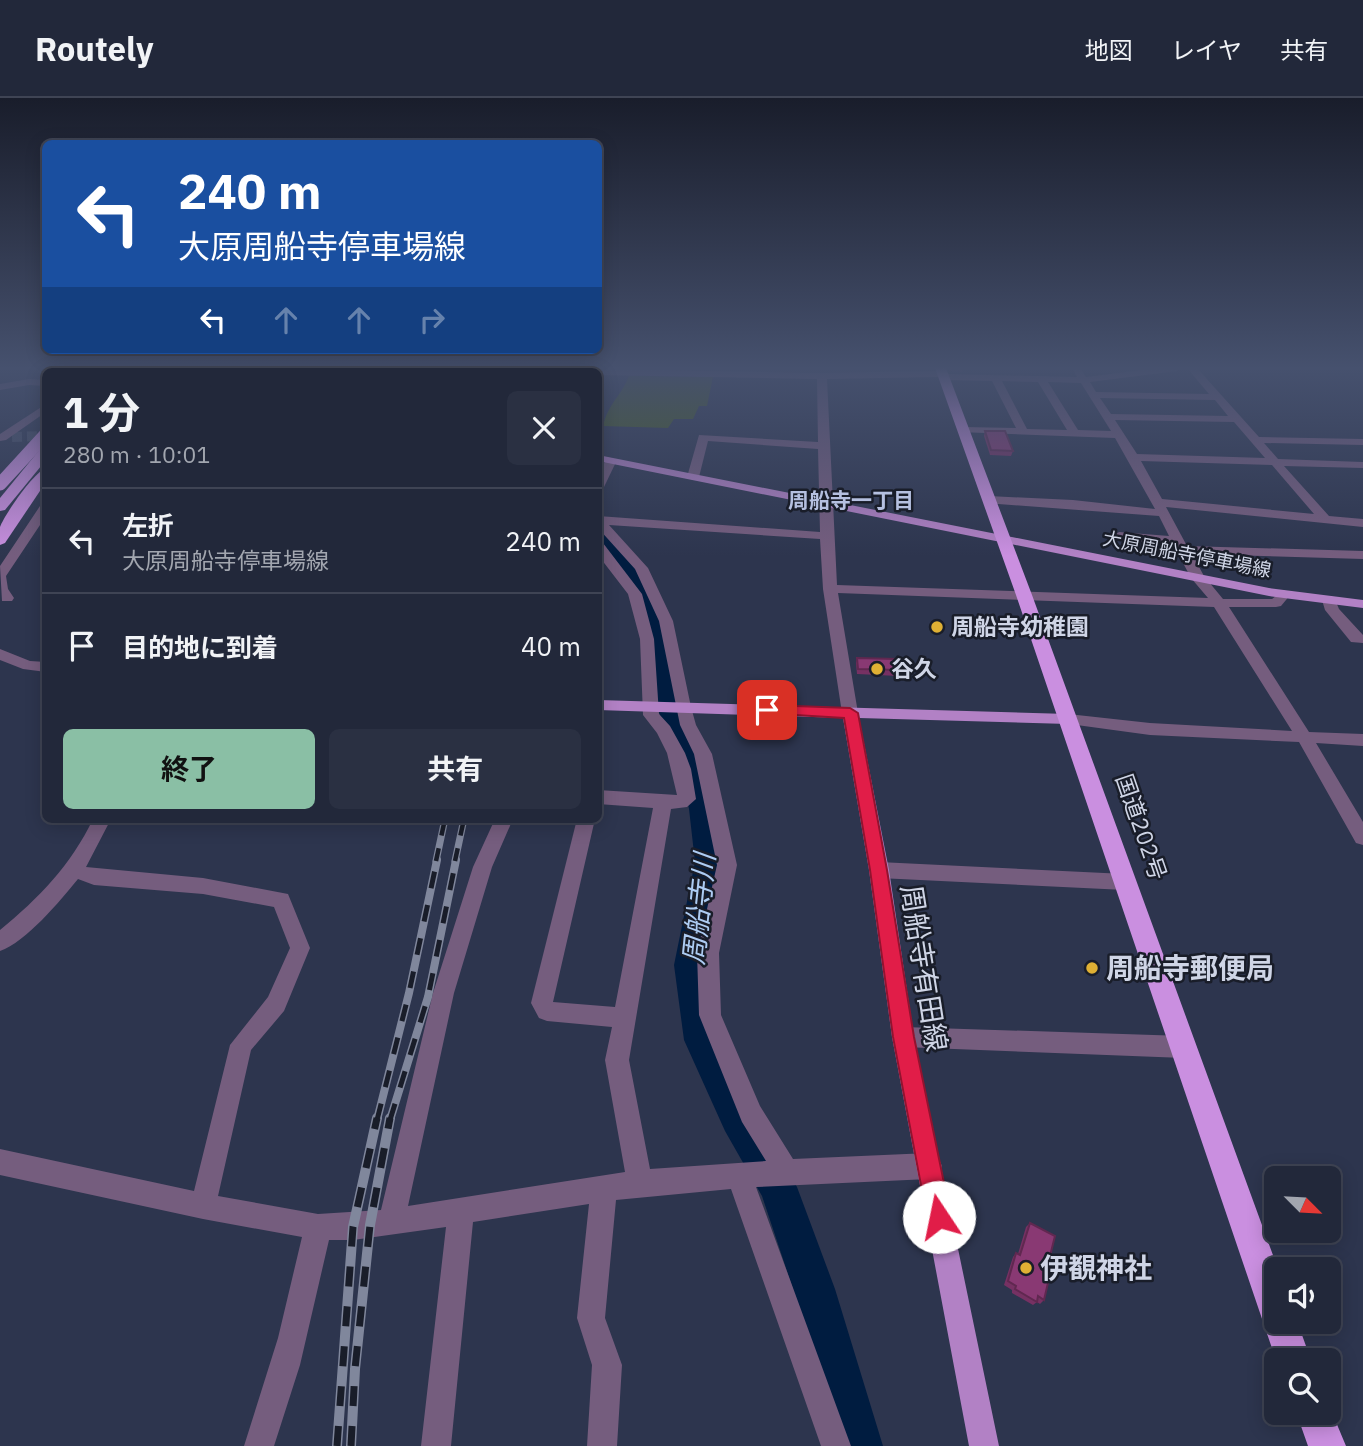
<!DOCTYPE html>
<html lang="ja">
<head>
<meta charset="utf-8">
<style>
  body { margin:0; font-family:"IBM Plex Sans","Noto Sans JP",sans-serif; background:#2a3042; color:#f1f3f6; height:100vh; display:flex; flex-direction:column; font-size:26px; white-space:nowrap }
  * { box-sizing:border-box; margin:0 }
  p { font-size:23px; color:#a2a6af }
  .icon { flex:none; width:38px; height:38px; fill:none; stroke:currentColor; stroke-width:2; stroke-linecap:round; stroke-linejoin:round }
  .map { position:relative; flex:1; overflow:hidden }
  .drawer { position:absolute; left:42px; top:270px; width:560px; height:455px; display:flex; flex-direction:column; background:#22283a; border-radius:10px; box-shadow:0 4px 18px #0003,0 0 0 2px #3f4454 }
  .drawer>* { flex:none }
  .top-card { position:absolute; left:42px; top:42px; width:560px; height:214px; border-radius:10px; box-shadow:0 4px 18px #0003,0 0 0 2px #3f4454; background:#1a4fa0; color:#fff; overflow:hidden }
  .needle { width:46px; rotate:114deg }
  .tools { position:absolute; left:1264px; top:1068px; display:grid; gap:14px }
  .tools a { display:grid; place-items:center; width:77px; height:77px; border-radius:10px; background:#22283a; box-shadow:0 4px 18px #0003,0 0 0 2px #3f4454; font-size:35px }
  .pin { position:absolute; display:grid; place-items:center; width:60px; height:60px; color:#fff; margin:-30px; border-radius:14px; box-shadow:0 4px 10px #0006 }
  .me { position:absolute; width:77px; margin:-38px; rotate:349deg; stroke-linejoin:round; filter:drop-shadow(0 0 5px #0008) }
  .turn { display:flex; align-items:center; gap:24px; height:147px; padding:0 21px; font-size:32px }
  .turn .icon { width:91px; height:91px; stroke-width:2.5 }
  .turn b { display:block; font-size:49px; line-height:60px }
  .lanes { display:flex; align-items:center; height:66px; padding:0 21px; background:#0003; justify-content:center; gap:35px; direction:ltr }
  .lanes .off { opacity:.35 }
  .round { display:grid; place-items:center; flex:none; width:74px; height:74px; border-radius:10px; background:#2a3042 }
  .summary { display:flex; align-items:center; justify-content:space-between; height:119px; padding:0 21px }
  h1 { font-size:42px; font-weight:700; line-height:52px }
  .cta { display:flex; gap:14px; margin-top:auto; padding:14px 21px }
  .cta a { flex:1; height:80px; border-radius:10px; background:#8abfa5; color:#111; font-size:28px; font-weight:700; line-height:80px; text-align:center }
  .cta a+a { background:#2a3042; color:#f1f3f6 }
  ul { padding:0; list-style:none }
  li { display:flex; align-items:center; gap:21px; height:105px; padding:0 21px; border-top:2px solid #3f4454 }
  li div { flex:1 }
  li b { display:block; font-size:26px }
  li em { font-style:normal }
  header { display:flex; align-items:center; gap:42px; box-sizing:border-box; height:98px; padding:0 35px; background:#22283a; border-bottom:2px solid #3f4454 }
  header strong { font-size:33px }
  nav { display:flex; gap:38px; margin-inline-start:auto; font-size:24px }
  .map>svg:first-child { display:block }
</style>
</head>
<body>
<header>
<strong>Routely</strong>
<nav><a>地図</a><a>レイヤ</a><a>共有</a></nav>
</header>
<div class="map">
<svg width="1363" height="1348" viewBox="0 0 1363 1348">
  <rect width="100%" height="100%" fill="#2d354e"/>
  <path fill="#475d18" d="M629 278 713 279 707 308H699L693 321H674L668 330 603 328C609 304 620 300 629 278Z"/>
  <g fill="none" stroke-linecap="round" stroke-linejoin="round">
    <path fill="#001c40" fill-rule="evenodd" d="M598 428 605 430 623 447 656 500 668 537 676 599 694 635 708 675 717 711 723 764 706 867 718 940 751 1007 797 1089 835 1191 883 1348H837L793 1191 762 1098 725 1033 684 942 674 867 695 764 689 711 682 675 668 635 652 599 646 537 634 500 608 454 598 445Z"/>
    <path stroke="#454d65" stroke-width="10" stroke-dasharray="10 5" stroke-linecap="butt" d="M12 339 46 338"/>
    <g fill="#755d7e" fill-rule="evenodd">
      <path d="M157 270 175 273H152Z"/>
      <path d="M289 270H299L296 273H286Z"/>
      <path d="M419 270H428L426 273H416Z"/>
      <path d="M546 270H581L593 273H553Z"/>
      <path d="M1072 270H1080L1086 279 1158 270H1181L1177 273 1090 284 1096 294 1209 296 1187 270H1197L1259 339 1363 341V347L1264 345 1278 361 1363 364V370L1284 368 1329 418 1363 421V429L1166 409 1187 448 1363 453V461L1192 456 1204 478 1223 501H1272L1284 492 1291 496 1281 508 1276 509H1229L1309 634 1363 636V648L1316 645 1363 724V747L1356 745 1299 644 1150 637 1062 625 1060 621 1062 617 1068 616 1150 625 1292 633 1214 509 838 495 858 615 850 620 842 615 823 491 820 441 609 427 648 470 673 523 691 609 696 627 712 656 737 767 719 855 721 917 760 1008 793 1061 929 1055 938 1059 942 1068 938 1077 929 1081 756 1089 851 1348H821L731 1091 616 1102 605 1220 622 1267 617 1348H587L592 1267 577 1220 589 1106 473 1124 451 1348H421L446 1129 353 1142H329L300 1267 274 1348H244L278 1240 302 1139 203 1121 0 1077V1051L194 1093 230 947 268 899 290 850 274 809 203 796 94 787 78 781C60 803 26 844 0 853V832C39 800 71 767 93 721H111L86 769 203 780 288 796 310 850 284 913 251 952 218 1098 318 1116 381 1112 433 895 473 769 495 721H513L492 769 454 895 408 1108 625 1074 605 962 612 929 547 923 539 920 531 905 577 721H595L553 904 615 909 653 710 598 706V692L677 697 667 655 657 635 643 617 640 541 628 496 598 457V444L603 445 642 496 654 541 659 616 670 628 685 655 691 671 696 701 687 709 671 711 629 962 650 1071 766 1063 742 1024 699 917 697 855 717 767 694 656 680 627 659 523 635 471 598 430V418L820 434 818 351 708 343 699 379 693 382 687 379 699 337 818 344 817 281 598 277V273H594L598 271 813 275 943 273 948 276 1077 279ZM939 279 944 282 992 283 1016 330 963 329 958 332 959 334 1115 340 1155 411 1073 402 989 398 985 399V405L1159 418 1169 438 1119 434 1113 438 1119 442 1173 446 1191 480 1208 500 837 487 827 281ZM1002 283 1038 284 1067 332 1027 331ZM1048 284 1081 285 1111 333 1078 332ZM1100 300 1215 302 1228 318 1111 316ZM1115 322 1234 324 1265 360 1137 356ZM1141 363 1272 367 1314 416 1162 401Z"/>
      <path d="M29 281 46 282V288L29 287 0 292V286Z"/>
      <path d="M46 306V314L6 342 0 343V336Z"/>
      <path d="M607 360 617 362 604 389 598 392V376Z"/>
      <path d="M46 404V418L6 478 8 491 14 500 12 503H2L0 468 42 405Z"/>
      <path d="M1329 498 1334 499 1339 511 1363 537V545L1351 544 1325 512 1322 502Z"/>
      <path d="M0 551 30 563 46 564V574L23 571 0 562Z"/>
      <path d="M879 764 1125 776 1132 778 1135 784 1132 790 1125 792 879 780 872 777 869 772 872 767Z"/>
      <path d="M903 929 1184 938 1192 941 1195 949 1192 957 1184 960 903 949 895 946 892 939 895 932Z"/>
    </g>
    <g fill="#b281c5" fill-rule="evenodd">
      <path d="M177 270H193L201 273H182Z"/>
      <path d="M598 357 1269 490 1363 502V510L1269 498 598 363Z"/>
      <path d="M598 602 1068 616 1076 621 1068 626 859 620 889 772 914 939 999 1348H969L892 939 869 772 843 620 598 612Z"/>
    </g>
    <g fill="#ca8fe0" fill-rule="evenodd">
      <path d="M113 270H126L123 273H109Z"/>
      <path d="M135 270H148L145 273H132Z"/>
      <path d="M935 270H946L1032 497 1278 1171H1276V1223H1297L1311 1262H1276L1016 497Z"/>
      <path d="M46 349V362L5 412 0 413V400L41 350Z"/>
      <path d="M46 370V384L5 445 0 447C0 442 0 434 0 429 5 416 33 375 46 370Z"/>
      <path d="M1328 1305 1346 1348H1308L1296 1314H1328Z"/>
    </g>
    <defs>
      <path id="rail-far3" d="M545 273 546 270"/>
      <g id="rail-far2">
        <path d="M436 763 445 721"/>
        <path d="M455 763 464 721"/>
      </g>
      <g id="rail-far1">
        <path d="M377 1022 409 895 437 762"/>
        <path d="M390 1022 428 899 456 762"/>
      </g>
      <g id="rail">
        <path d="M337 1348 353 1129 377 1020"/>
        <path d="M351 1348 355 1271 370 1127 390 1020"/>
      </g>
    </defs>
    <use href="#rail-far3" stroke="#80879c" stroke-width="4.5"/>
    <use href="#rail-far2" stroke="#80879c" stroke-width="7"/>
    <use href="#rail-far1" stroke="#80879c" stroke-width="8"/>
    <use href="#rail" stroke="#80879c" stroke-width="10"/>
    <use href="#rail-far3" stroke="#191d29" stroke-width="2.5" stroke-dasharray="8" stroke-linecap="butt"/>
    <use href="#rail-far2" stroke="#191d29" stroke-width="4.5" stroke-dasharray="13" stroke-linecap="butt"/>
    <use href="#rail-far1" stroke="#191d29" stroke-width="5" stroke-dasharray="17" stroke-linecap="butt"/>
    <use href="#rail" stroke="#191d29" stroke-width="7" stroke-dasharray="20" stroke-linecap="butt"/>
    <path stroke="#ca8fe0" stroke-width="13" d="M0 386 46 336"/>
  </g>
  <g fill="#763163">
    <path d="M947 270H963L962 274 950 273Z"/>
    <path d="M985 333 1013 353 1011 358 990 357 984 338Z"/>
    <path d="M857 560 899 572 898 578 857 576 856 565Z"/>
    <path d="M1030 1125 1047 1170 1044 1202 1040 1206 1037 1204 1033 1207 1012 1195V1192L1004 1187 1013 1159 1016 1155 1018 1156 1026 1129Z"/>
  </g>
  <g fill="#893973" stroke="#602850" stroke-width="2">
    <path d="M985 333H1005L1013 353 991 352Z"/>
    <path d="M857 560 897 561 899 572 858 571Z"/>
    <path d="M1030 1125 1055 1138 1047 1170 1051 1172 1044 1202 1038 1198 1037 1204 1015 1191 1016 1188 1008 1183 1016 1155 1020 1157Z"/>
  </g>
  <linearGradient id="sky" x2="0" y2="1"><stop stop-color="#191d2b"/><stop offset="0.59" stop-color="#46516e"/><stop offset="1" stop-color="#46516e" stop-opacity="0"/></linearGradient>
  <rect width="1363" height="458" fill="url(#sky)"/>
  <path fill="#e11d48" stroke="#92132f" stroke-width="2" d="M767 607 850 610 858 615 887 772 914 939 951 1119 948 1128 939 1131 931 1128 927 1119 893 939 870 772 844 620 761 615 759 612Z"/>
  <g fill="#dfb034" stroke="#191d29" stroke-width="2.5">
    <circle cx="937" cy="529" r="7"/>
    <circle cx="877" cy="571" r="7"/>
    <circle cx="1092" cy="870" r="7"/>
    <circle cx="1026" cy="1170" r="7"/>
  </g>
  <g text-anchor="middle" stroke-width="5" stroke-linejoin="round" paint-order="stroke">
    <g font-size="19" fill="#cfd5e6" stroke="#191d29">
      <text transform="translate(1187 456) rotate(11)" y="7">大原周船寺停車場線</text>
    </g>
    <g font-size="21" font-weight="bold" fill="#b5c0e0" stroke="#191d29">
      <text x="851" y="410">周船寺一丁目</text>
    </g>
    <g font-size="23" font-weight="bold" fill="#cfd5e6" stroke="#191d29" text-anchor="start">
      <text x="951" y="537">周船寺幼稚園</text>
      <text x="891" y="579">谷久</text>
    </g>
    <g font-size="23" fill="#cfd5e6" stroke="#191d29">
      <text transform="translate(1141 729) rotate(71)" y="8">国道202号</text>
    </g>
    <g font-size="28" font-style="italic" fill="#adccf3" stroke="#191d29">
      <text transform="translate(699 811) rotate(-84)" y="10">周船寺川</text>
    </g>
    <g font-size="28" fill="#cfd5e6" stroke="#191d29">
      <text transform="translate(924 870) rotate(81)" y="10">周船寺有田線</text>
    </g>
    <g font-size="28" font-weight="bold" fill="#cfd5e6" stroke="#191d29" text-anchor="start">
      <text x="1106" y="880">周船寺郵便局</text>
      <text x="1040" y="1180">伊覩神社</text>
    </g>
  </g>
</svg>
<div class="tools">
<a><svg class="needle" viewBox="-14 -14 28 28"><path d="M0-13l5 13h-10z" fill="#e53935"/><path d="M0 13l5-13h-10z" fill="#a2a6af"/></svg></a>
<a><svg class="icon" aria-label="sound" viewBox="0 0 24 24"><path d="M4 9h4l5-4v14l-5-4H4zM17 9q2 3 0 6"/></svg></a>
<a><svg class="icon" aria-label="search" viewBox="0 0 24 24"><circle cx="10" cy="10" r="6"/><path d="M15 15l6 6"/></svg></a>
</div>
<div class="pin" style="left:767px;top:612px;background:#d93025"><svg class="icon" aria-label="arrive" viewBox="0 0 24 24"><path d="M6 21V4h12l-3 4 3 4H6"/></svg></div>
<svg class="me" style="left:939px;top:1119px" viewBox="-20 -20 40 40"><circle r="19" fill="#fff"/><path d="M0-13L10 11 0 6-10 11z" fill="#e11d48"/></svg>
<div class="top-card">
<div class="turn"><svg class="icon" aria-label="left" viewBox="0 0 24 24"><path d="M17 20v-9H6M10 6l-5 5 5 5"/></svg><div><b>240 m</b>大原周船寺停車場線</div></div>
<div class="lanes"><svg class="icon" aria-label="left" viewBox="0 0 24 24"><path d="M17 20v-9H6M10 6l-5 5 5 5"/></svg><svg class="icon off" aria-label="ahead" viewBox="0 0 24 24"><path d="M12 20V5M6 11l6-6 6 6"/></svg><svg class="icon off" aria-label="ahead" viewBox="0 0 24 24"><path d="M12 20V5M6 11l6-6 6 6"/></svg><svg class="icon off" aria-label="right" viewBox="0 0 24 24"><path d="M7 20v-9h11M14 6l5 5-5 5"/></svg></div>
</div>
<section class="drawer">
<div class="summary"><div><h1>1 分</h1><p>280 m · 10:01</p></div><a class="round"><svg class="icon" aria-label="close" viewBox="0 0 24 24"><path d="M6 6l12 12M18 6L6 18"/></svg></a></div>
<ul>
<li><svg class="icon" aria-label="left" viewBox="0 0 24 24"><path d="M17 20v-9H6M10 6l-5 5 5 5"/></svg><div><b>左折</b><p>大原周船寺停車場線</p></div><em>240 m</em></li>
<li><svg class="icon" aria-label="arrive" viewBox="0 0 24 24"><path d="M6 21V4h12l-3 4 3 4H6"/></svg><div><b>目的地に到着</b></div><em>40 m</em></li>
</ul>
<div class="cta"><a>終了</a><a>共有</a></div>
</section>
</div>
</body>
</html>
